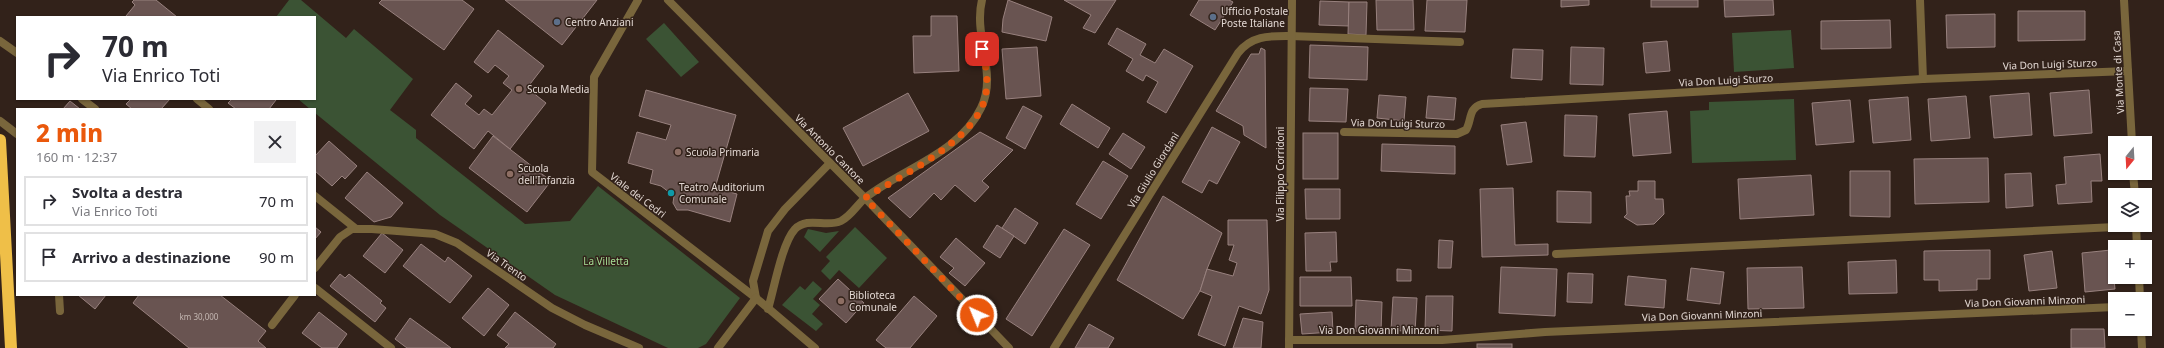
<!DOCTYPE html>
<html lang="it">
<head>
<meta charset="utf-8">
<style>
  body { margin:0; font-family:"Noto Sans",sans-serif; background:#f2f2f3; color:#2b2b33; height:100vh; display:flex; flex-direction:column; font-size:15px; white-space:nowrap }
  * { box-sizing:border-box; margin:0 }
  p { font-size:13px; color:#7c7c81 }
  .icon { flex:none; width:22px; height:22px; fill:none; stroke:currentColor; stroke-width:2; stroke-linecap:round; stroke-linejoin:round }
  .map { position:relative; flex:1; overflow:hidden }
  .side { position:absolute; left:16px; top:108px; width:300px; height:188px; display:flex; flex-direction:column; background:#fff; border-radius:0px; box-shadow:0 1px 3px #0004 }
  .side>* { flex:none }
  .top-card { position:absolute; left:16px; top:16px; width:300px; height:84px; border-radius:0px; box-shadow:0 1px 3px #0004; background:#fff; color:#2b2b33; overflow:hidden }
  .needle { width:26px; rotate:198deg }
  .tools { position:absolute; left:2108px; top:136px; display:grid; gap:8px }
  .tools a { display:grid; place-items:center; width:44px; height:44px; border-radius:0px; background:#fff; box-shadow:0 1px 3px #0004; font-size:20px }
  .pin { position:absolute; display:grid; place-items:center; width:34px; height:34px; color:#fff; margin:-17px; border-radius:8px; box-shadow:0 2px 6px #0006 }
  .me { position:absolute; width:44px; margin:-22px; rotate:316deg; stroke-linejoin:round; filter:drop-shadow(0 0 3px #0008) }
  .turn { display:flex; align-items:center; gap:14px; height:84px; padding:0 20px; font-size:18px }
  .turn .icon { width:52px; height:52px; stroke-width:2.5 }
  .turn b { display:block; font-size:28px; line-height:34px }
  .round { display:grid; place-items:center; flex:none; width:42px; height:42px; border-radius:0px; background:#f2f2f3 }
  .summary { display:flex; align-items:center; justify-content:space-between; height:68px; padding:0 20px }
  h1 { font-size:24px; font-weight:800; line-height:30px; color:#ea580c }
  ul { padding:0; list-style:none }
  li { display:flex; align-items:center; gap:12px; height:50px; margin:0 8px 6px; padding:0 12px; border:2px solid #e1e1e2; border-radius:0px }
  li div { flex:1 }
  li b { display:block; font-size:15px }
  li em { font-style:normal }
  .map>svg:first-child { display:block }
</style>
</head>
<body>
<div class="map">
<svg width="2164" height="348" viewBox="0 0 2164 348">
  <rect width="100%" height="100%" fill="#32221a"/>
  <g fill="#3b5334">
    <path d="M289 0H301L346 38 354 29 413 79 390 110 416 130V138L525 224 570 221 598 186 740 298 706 344 698 348H668L555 295 440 215 315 113V109H310L298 99H315V17H276Z"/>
    <path d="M664 23 699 62 681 77 646 39Z"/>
    <path d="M1791 30 1794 68 1734 72 1732 33Z"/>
    <path d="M1794 99 1796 160 1692 163 1690 111 1709 110V102Z"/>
    <path d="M855 227 887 258 859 288 839 270 830 280 821 271 830 261 826 257Z"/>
    <path d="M808 229 826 233 839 231 820 252 804 237Z"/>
    <path d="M813 281 822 289 813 299 820 305 812 314 823 324 816 331 782 305 800 286 805 290Z"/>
  </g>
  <g fill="#695451" stroke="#98817e">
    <path d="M134 0H156L177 17H127L126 16 135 5 132 2Z"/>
    <path d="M382 0H462L474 9 444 50 379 3Z"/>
    <path d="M505 0H597L562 45Z"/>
    <path d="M1008 0 1052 17 1046 41 1002 32 1003 19Z"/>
    <path d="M1064 0H1116L1095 33 1083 28 1091 15Z"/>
    <path d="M1199 0H1229L1233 2 1215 30 1190 15Z"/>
    <path d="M1376 0H1413L1414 30H1377Z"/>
    <path d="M1427 0H1467L1465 32 1425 31Z"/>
    <path d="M1561 0H1589V5L1561 7Z"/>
    <rect x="1651" y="0" width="47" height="7"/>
    <path d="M1724 0H1773L1774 15 1725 17Z"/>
    <path d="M1320 1 1349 2V26L1319 25Z"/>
    <path d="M1349 2H1367L1366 35 1348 34Z"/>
    <path d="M2018 11H2085V40L2018 41Z"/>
    <path d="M1995 14V47L1947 48 1946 15Z"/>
    <path d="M931 16H957L959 71 914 73 913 36H931Z"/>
    <path d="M1890 20 1891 48 1821 49V21Z"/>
    <path d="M1117 28 1146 44 1140 55 1155 63 1164 49 1193 66 1166 113 1147 102 1158 82 1146 75 1143 81 1126 71 1133 59 1108 44Z"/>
    <path d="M498 30 544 66 527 88 546 103 510 149 488 131 474 149 431 115 456 83 472 96 465 104 479 115 484 109 492 115 512 90 503 83 509 76 495 65 488 73 474 62Z"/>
    <path d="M1667 41 1670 71 1646 73 1643 43Z"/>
    <path d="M1310 45 1368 47 1367 80 1309 78Z"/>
    <path d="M1037 47 1041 96 1006 99 1002 49Z"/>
    <path d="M1571 47 1604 48 1603 85 1570 84Z"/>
    <path d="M1261 48 1265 50 1266 148 1244 135 1243 126 1216 111 1251 54H1259Z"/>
    <path d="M1513 49 1543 50 1542 80 1511 78Z"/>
    <path d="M1310 88 1348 89 1346 122 1309 121Z"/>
    <path d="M646 90 736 115 715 188 737 194 730 222 688 210H677L673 203 674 196 661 186 650 183 653 170 628 163 637 132 666 140 671 125 639 116Z"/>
    <path d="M2089 90 2092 133 2054 136 2050 93Z"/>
    <path d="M908 93 929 131 863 166 843 128Z"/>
    <path d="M2029 93 2032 135 1994 138 1990 96Z"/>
    <path d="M1379 95 1406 97 1404 121 1377 118Z"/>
    <path d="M1428 96 1456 98 1454 120 1426 118Z"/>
    <path d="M1966 96 1970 138 1931 141 1928 99Z"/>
    <path d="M1908 97 1911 140 1873 143 1869 100Z"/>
    <path d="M131 99H170L161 109H132L126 104Z"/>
    <path d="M232 99H274L276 100 269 109H236L228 103Z"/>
    <path d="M1850 100 1854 142 1816 145 1812 103Z"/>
    <path d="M70 101 80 109H63Z"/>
    <path d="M1072 104 1110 128 1098 148 1060 124Z"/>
    <path d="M1023 106 1042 116 1025 149 1006 138Z"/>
    <path d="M1667 111 1671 153 1633 156 1629 114Z"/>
    <path d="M1565 115 1597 116 1595 157 1564 156Z"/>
    <path d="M1526 122 1532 162 1507 165 1501 125Z"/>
    <path d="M1212 127 1240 142 1217 184 1209 180 1202 193 1182 182Z"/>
    <path d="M980 132 1013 150 982 181 989 187 975 202 955 185 941 200 934 193 910 218 888 198Z"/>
    <path d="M1123 133 1145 147 1131 169 1109 154Z"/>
    <rect x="1303" y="133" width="35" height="46"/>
    <path d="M493 136 551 181 527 212 469 168Z"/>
    <path d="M329 141 357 166 345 179 342 176 332 186 315 171V156Z"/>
    <path d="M1382 144 1455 146V174L1381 171Z"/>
    <path d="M2100 154 2102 181H2091L2092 202 2058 204 2056 185 2066 184 2064 157Z"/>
    <path d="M1988 158 1989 202 1915 204 1914 159Z"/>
    <path d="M1103 161 1128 176 1101 219 1076 204Z"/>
    <path d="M1850 171H1890V217L1850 216Z"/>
    <path d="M367 172 403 203 391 217 374 222 345 198Z"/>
    <path d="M2031 173 2033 206 2006 208 2005 174Z"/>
    <path d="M1811 175 1814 215 1740 219 1738 179Z"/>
    <path d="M1638 181H1655V199H1663L1664 214 1654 224 1637 225 1624 217 1627 214 1626 196H1630L1629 191H1638Z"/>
    <path d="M1513 188 1515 245 1548 244V255L1482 257 1480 189Z"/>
    <path d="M1305 189H1340V219H1306Z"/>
    <path d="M1557 191 1591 192V223L1557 222Z"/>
    <path d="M1163 196 1222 233 1207 269 1200 291 1183 319 1117 280Z"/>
    <path d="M1015 208 1038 223 1025 244 1002 228Z"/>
    <path d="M1228 220H1267L1269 290 1261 314 1239 306 1225 346 1198 335 1212 296 1200 291 1207 269 1233 276 1237 263 1229 260 1234 245H1228Z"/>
    <path d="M997 225 1014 236 1000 258 983 247Z"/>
    <path d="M315 227 321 232 315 239Z"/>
    <path d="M1064 229 1090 245 1032 336 1006 319Z"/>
    <path d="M1336 232 1337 262H1330L1331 271H1306L1305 233Z"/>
    <path d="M382 233 403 250 385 273 363 256Z"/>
    <path d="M956 238 985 263 965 286 949 273 954 268 940 257Z"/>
    <path d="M1439 240 1453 241 1451 268H1438Z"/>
    <path d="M421 244 445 262 448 257 472 276 450 303 403 266Z"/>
    <path d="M1990 250V279H1977V290L1939 291V280H1924V251Z"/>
    <path d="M2111 250 2115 289 2085 292 2082 253Z"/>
    <path d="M2052 251 2057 288 2029 291 2024 255Z"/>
    <path d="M1896 260 1897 293 1849 294 1848 262Z"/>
    <path d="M1501 267 1557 269 1555 316 1499 313Z"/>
    <path d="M1802 267 1804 308 1748 309 1747 268Z"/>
    <path d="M1691 268 1724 272 1720 304 1687 300Z"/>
    <path d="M1397 269 1411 270V281H1397Z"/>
    <path d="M1568 273 1593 274 1592 303 1567 302Z"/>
    <path d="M340 274 345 278 349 274 382 301 380 303 386 308 375 322 330 286Z"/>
    <path d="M1628 276 1666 280 1664 308 1625 305Z"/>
    <path d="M1300 277H1351L1352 306H1300Z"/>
    <path d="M838 279 864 303 846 323 819 299Z"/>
    <path d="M488 288 509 305 484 336 462 318Z"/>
    <path d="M78 295H106L95 309Z"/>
    <path d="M139 295H220L266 331 258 341 266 348H189L133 303Z"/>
    <path d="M914 296 937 316 910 348H886L876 340Z"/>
    <path d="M1426 296H1453L1452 331 1425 330Z"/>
    <path d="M1393 297 1417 298 1415 332 1391 330Z"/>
    <path d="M1356 300 1382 302 1381 332 1355 331Z"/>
    <path d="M319 312 347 334 337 348H322L302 333Z"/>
    <path d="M515 312 556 344 553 348H505L509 344 497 335Z"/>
    <path d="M1332 312 1333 332 1302 334 1300 314Z"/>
    <path d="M410 318 451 348H407L395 339Z"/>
    <path d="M1243 318 1263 322 1261 348H1233Z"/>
    <path d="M1089 324 1114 338 1108 348H1075Z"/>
    <path d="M2071 329H2104L2105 348H2071Z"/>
    <rect x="1477" y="344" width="35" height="4"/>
  </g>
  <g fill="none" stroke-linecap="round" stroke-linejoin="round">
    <path stroke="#79663c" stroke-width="8" d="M638 0 594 77 592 172 756 298"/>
    <g stroke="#79663c" stroke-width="8">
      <path d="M668 0 865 198 1009 348"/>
      <path d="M1920 0 1923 79"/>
      <path d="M0 41 17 53"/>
      <path d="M82 99 95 109"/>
      <path d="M197 99 209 109"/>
      <path d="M0 121 17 134"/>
      <path d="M1344 132 1457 134 1466 130C1472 120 1468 108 1482 104L1923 79 2128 71"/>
      <path d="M315 196 355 228"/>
      <path d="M1556 254 2136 226"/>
      <path d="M315 268 340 237 352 229H372L435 234 457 243 552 308 585 325 639 348"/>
      <path d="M315 288 391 348"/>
      <path d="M59 295 60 311"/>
      <path d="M756 298 753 281 768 231 785 209 830 163"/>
      <path d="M756 298 815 348"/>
      <path d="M768 309C774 289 782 243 795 229 808 216 826 228 841 221 851 216 857 205 865 198 903 168 959 154 981 108 998 74 973 36 982 0"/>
      <path d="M272 325 295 295"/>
      <path d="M1289 340H1442L1545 332 2115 307"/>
      <path d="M718 348 756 298"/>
      <path d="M1054 348 1238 53C1252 35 1270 36 1290 36L1460 42"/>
      <path d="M1289 348 1292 0"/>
    </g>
    <g stroke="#79663c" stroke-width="8">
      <path d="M2124 0 2132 143"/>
      <path d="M2133 173 2135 195"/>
      <path d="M2136 225 2137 247"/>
      <path d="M2139 277 2140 299"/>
      <path d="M2141 329 2142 348"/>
    </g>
    <path stroke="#efbf48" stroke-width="12" d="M0 140 11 348"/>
  </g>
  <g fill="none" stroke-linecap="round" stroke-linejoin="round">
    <path stroke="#ea580c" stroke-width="7" stroke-dasharray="0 12.6" d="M977 315 865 198C900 176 975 141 985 98 989 81 986 65 982 49"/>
  </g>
  <g fill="#5c6f8a" stroke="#32221a" stroke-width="1.5">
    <circle cx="1213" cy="17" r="4"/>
    <circle cx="557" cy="22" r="4"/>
  </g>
  <g fill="#8d6e63" stroke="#32221a" stroke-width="1.5">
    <circle cx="519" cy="89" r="4"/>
    <circle cx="678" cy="152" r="4"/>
    <circle cx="510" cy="174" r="4"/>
    <circle cx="841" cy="301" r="4"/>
  </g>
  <circle fill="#0f9aa8" stroke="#32221a" stroke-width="1.5" cx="671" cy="193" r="4"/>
  <g text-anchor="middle" stroke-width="3" stroke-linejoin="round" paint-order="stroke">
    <g font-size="8" fill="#c4b7b2">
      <text x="199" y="320">km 30,000</text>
    </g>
    <g font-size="10" fill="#e3d8d3" stroke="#32221a" text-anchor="start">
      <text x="1221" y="15">Ufficio Postale<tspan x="1221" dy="12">Poste Italiane</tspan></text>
      <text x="565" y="26">Centro Anziani</text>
      <text x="527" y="93">Scuola Media</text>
      <text x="686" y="156">Scuola Primaria</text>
      <text x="518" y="172">Scuola<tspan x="518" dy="12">dell'Infanzia</tspan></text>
      <text x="679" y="191">Teatro Auditorium<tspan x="679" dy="12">Comunale</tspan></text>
      <text x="849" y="299">Biblioteca<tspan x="849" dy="12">Comunale</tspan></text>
    </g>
    <g font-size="10" fill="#e3d8d3" stroke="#32221a">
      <text transform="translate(2050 64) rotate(-2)" y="4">Via Don Luigi Sturzo</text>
      <text transform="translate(2118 72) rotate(-93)" y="4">Via Monte di Casa</text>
      <text transform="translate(1726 80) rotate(-3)" y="4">Via Don Luigi Sturzo</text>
      <text transform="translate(1398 123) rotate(1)" y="4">Via Don Luigi Sturzo</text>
      <text transform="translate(830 149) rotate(45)" y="4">Via Antonio Cantore</text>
      <text transform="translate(1153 170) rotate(-58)" y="4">Via Giulio Giordani</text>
      <text transform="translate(1280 174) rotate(-90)" y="4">Via Filippo Corridoni</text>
      <text transform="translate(638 195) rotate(37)" y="4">Viale dei Cedri</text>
      <text transform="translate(507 265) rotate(35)" y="4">Via Trento</text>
      <text transform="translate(2025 301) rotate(-2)" y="4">Via Don Giovanni Minzoni</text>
      <text transform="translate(1702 315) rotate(-2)" y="4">Via Don Giovanni Minzoni</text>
      <text x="1379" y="334">Via Don Giovanni Minzoni</text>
    </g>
    <g font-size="10" fill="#a6de96" stroke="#32221a">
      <text x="606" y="265">La Villetta</text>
    </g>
  </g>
</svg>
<div class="tools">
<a><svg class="needle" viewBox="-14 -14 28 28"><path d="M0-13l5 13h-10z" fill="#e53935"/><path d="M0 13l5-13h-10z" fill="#7c7c81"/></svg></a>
<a><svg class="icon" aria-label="layers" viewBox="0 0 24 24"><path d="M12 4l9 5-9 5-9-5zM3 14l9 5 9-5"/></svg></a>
<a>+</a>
<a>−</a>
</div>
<div class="pin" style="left:982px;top:49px;background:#d93025"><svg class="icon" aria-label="arrive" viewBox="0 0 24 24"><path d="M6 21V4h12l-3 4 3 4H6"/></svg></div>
<svg class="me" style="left:977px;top:315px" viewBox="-20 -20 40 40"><circle r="17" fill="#ea580c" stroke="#fff" stroke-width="3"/><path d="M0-11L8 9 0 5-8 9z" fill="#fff"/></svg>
<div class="top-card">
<div class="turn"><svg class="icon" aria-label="right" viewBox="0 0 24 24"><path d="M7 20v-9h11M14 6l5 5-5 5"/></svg><div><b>70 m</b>Via Enrico Toti</div></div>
</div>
<section class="side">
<div class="summary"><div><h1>2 min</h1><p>160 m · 12:37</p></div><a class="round"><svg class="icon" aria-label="close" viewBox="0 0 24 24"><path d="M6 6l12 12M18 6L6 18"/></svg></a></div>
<ul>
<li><svg class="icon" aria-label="right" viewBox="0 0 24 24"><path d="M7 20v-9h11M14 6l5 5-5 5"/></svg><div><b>Svolta a destra</b><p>Via Enrico Toti</p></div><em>70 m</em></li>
<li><svg class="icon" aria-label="arrive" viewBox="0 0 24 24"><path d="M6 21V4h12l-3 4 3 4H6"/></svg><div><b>Arrivo a destinazione</b></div><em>90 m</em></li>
</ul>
</section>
</div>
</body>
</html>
